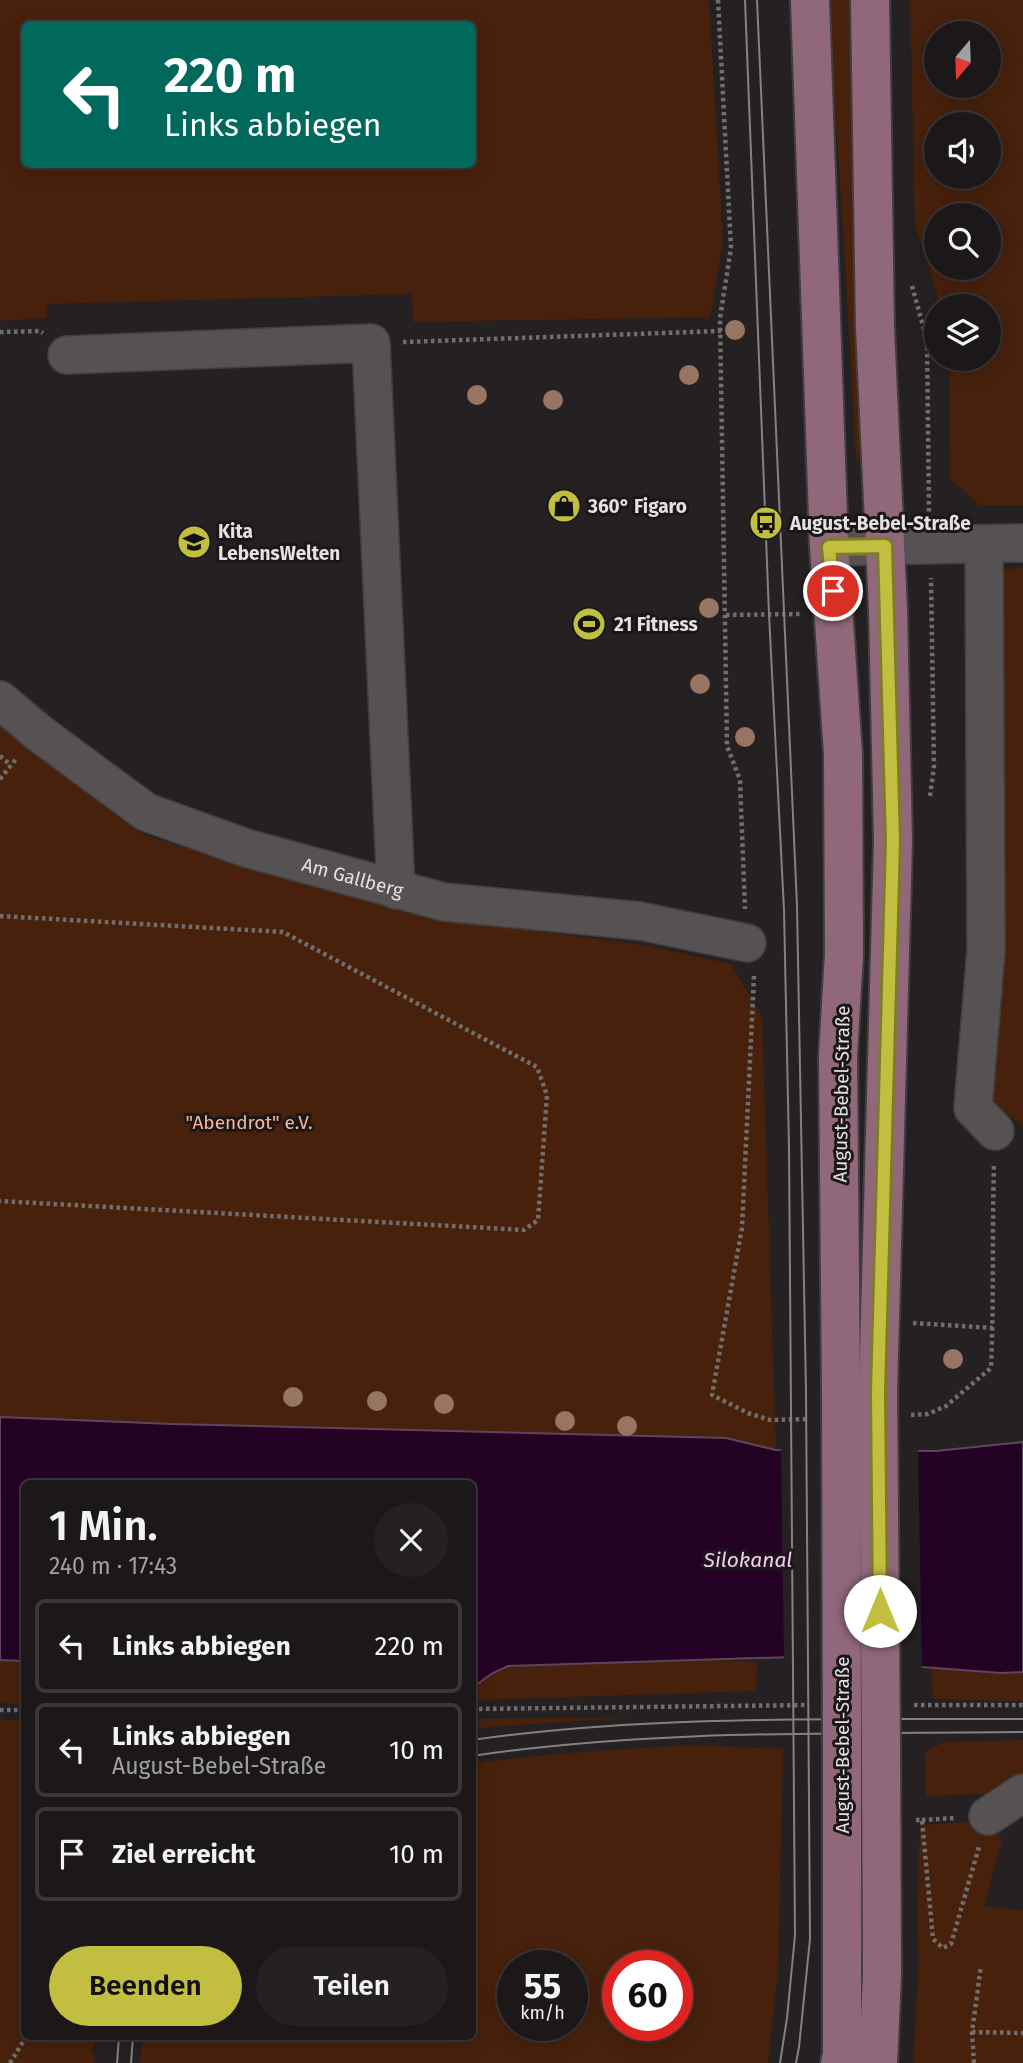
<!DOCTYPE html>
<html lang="de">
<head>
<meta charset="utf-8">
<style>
  body { margin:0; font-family:"Fira Sans",sans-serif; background:#252122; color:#f1f3f6; height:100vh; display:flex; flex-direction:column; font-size:26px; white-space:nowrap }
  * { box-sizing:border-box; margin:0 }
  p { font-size:23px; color:#a0a0a2 }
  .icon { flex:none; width:38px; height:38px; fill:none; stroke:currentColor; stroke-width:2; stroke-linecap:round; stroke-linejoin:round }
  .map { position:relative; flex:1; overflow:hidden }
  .side { position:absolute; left:21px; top:1480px; width:455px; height:560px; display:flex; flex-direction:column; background:#1c1819; border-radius:10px; box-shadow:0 4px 18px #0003,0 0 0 2px #3a3738 }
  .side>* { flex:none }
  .top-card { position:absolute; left:21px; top:21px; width:455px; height:147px; border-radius:10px; box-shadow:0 4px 18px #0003,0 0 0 2px #3a3738; background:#00695c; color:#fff; overflow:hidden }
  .needle { width:46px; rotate:199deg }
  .controls { position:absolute; left:924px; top:21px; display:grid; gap:14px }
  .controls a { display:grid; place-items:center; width:77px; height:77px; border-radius:50%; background:#1c1819; box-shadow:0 4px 18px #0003,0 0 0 2px #3a3738; font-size:35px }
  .speed { position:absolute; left:497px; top:1950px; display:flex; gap:14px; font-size:35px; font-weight:700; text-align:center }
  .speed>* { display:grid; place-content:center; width:91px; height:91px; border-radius:50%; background:#1c1819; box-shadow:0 4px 18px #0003,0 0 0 2px #3a3738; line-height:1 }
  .speed small { font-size:18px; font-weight:400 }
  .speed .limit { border:10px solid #d22; background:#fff; color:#111 }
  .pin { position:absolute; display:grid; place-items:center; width:60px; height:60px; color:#fff; margin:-30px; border:4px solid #fff; border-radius:50%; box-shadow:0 2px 7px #0007 }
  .me { position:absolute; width:77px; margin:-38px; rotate:0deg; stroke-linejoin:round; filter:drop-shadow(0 0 5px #0008) }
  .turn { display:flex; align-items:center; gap:24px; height:147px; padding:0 28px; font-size:32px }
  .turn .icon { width:91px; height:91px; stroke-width:2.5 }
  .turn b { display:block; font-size:49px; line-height:60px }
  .round { display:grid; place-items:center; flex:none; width:74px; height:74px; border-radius:37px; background:#252122 }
  .overview { display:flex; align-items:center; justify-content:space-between; height:119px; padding:0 28px }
  h1 { font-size:42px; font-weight:600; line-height:52px }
  .button { display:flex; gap:14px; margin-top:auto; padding:14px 28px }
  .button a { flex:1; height:80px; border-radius:42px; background:#c1be40; color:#111; font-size:28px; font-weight:600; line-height:80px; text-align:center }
  .button a+a { background:#252122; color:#f1f3f6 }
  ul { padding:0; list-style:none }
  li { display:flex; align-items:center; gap:21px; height:94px; margin:0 14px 10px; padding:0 14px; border:4px solid #3a3738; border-radius:10px }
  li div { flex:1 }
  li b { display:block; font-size:26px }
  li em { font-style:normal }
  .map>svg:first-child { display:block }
</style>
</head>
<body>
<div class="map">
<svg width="1023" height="2063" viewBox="0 0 1023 2063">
  <rect width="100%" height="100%" fill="#252021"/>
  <g fill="#47210c" fill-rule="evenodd">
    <path d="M0 0H709L723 240 710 317 413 322 412 294 47 304V318L0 321ZM24 24H472V164H24Z"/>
    <path d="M827 0H850L853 53 863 458 856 459C848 306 839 153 827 0Z"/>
    <path d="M910 0H1023V505H979L950 478 949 359H989V306H941L915 225ZM936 33H989V86H936ZM936 124H989V177H936ZM936 215H989V268H936Z"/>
    <path d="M1023 567V1125L988 1102 995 571Z"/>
    <path d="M0 713 144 835 251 868 446 919 649 946 731 964 762 1017 776 1450 726 1438 172 1424 0 1417Z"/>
    <path d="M0 1660 24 1661V1704L0 1703Z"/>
    <path d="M720 1660 757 1662 756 1691 473 1700 472 1680 480 1683 491 1674 508 1666Z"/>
    <path d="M931 1668 1001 1673 1023 1672V1701L933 1699Z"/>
    <path d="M639 1717 488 1727 473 1730V1719Z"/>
    <path d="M0 1720 24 1721V2037H96L92 2049 95 2063H0Z"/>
    <path d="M1023 1740V1777L983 1794 926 1796 925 1752 944 1742Z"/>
    <path d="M691 1745 783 1749 778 1971 768 2063H140L142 2037H472L473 1763 566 1753ZM572 1965V2025H513V1965ZM677 1965V2025H618V1965Z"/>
    <path d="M994 1820 1002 1840 984 1906 1023 1911V2063H913L919 1959 917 1923 920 1825Z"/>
  </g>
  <path fill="#240224" stroke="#5e455d" stroke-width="2" d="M0 1417 172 1424 726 1438 776 1450 936 1451 1023 1442V1672L1001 1673 791 1657 508 1666 491 1674 479 1683 472 1680V1484H24V1661L0 1660Z"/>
  <path fill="#252021" d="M781 1446 918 1447 922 1671 784 1661Z"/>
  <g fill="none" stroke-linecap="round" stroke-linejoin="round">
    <defs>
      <g id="minor">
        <path d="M67 355 371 343 396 890"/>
        <path d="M984 544 986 950 973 1108 995 1131"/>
        <path d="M829 547 1023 543"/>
        <path id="s1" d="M0 700 39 733 146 812 246 848 444 902 640 921 747 943"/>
        <path d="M988 1816 1023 1793"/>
      </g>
      <g id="major">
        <path d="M810 0 829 547 843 754 844 954 838 1056 841 1392"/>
        <path d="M870 0 875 328 888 610 893 841 878 1391"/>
        <path d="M840 2063 842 2054V1748"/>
        <path d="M878 2063 882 1975 881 1748"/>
      </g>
    </defs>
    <use href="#minor" stroke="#413e3e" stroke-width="40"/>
    <use href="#major" stroke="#413e3e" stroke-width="42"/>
    <g stroke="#726e6e" stroke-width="4.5" stroke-dasharray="3.5 3.5" stroke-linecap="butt">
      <path d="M718 0 731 248 720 318 727 746 740 780 745 909"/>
      <path d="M912 286 927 340 929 513"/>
      <path d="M0 332 40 331 43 333"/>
      <path d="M403 342 721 331"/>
      <path d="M726 615 801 614"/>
      <path d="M0 756 11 765"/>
      <path d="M0 779 17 758"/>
      <path d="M930 796 934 767 931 578"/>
      <path d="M0 916 283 932 537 1067 547 1095 538 1220 524 1230 0 1201"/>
      <path d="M754 976 742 1228 712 1395 748 1413 770 1420 808 1419"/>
      <path d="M913 1323 993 1328"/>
      <path d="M911 1415 928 1414 946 1406 991 1368C994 1300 992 1232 994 1165"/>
      <path d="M914 1705H1023"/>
      <path d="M472 1709 808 1705"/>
      <path d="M0 1710H24"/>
      <path d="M916 1820H922L933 1939 943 1948 951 1944 979 1847"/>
      <path d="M922 1820 956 1818"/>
      <path d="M972 2032 1023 2033"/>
      <path d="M10 2063 26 2037"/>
      <path d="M974 2063 972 2032 981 1966"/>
    </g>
    <use href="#minor" stroke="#565152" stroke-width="37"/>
    <use href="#major" stroke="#90677b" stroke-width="38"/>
    <g stroke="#858181" stroke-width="2">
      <path d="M745 0 769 614 784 910 789 1148 795 1935 787 2018 780 2063"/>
      <path d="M757 0 797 906 806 1392 810 1939 799 2047 796 2063"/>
      <path d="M472 1740C655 1714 840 1720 1023 1719"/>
      <path d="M472 1756C654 1729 840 1734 1023 1732"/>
      <path d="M117 2063 119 2037"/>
      <path d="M131 2063 133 2037"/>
    </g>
    <defs>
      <g id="major-bridge">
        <path d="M878 1391 881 1748"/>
        <path d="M841 1392 842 1748"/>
      </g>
    </defs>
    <use href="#major-bridge" stroke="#413e3e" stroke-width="42" stroke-linecap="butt"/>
    <use href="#major-bridge" stroke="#90677b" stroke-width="38"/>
  </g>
  <g fill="#987462">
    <circle cx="735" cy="330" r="10"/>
    <circle cx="689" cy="375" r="10"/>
    <circle cx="477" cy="395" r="10"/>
    <circle cx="553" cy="400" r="10"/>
    <circle cx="709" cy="608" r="10"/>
    <circle cx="700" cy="684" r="10"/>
    <circle cx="745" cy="737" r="10"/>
    <circle cx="953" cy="1359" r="10"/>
    <circle cx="293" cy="1397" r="10"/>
    <circle cx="377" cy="1401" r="10"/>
    <circle cx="444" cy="1404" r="10"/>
    <circle cx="565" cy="1421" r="10"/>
    <circle cx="627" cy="1426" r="10"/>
  </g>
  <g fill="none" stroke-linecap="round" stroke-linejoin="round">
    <defs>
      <path id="route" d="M833 591 829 547 885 546 893 841 878 1391 880 1611"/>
    </defs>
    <use href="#route" stroke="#7d7c2a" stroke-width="18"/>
    <use href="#route" stroke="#c1be40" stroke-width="12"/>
  </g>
  <defs>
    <symbol id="shop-disc" viewBox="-11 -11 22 22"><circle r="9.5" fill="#c1be40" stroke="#1b1718"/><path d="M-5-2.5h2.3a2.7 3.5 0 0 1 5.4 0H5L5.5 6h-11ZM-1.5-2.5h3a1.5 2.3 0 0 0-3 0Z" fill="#111"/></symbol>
    <symbol id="bus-disc" viewBox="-11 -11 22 22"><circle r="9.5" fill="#c1be40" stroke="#1b1718"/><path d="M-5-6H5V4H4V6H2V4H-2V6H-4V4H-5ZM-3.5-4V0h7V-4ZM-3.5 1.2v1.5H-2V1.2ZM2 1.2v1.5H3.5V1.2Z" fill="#111"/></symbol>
    <symbol id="school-disc" viewBox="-11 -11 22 22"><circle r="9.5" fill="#c1be40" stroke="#1b1718"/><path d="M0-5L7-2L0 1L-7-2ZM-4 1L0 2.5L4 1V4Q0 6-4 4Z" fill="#111"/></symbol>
    <symbol id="stadium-disc" viewBox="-11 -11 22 22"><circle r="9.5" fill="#c1be40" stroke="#1b1718"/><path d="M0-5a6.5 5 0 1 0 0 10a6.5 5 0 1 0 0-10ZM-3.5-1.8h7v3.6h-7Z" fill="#111"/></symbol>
  </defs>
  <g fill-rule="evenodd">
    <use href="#shop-disc" x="545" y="487" width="38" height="38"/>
    <use href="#bus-disc" x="747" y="504" width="38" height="38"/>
    <use href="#school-disc" x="175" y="523" width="38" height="38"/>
    <use href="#stadium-disc" x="570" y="605" width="38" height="38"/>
  </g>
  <g text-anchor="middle" stroke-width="6" stroke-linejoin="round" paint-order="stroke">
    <g font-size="19" font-weight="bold" fill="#e4e1e1" stroke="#1b1718" text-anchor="start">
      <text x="588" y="513">360° Figaro</text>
      <text x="790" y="530">August-Bebel-Straße</text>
      <text x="218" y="538">Kita<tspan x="218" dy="22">LebensWelten</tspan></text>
      <text x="614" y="631">21 Fitness</text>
    </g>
    <g font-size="19" fill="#e4e1e1" stroke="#1b1718">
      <text dy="7" stroke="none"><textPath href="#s1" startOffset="401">Am Gallberg</textPath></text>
      <text transform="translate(841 1094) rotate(-89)" y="7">August-Bebel-Straße</text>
      <text transform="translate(842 1745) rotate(-90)" y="7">August-Bebel-Straße</text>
    </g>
    <g font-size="19" fill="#f7b897" stroke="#1b1718">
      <text x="249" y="1129">"Abendrot" e.V.</text>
    </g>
    <g font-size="21" font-style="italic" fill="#fcc8f8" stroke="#1b1718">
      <text x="748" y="1567">Silokanal</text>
    </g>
  </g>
</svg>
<div class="controls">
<a><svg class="needle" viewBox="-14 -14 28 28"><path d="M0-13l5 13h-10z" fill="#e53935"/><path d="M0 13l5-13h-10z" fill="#a0a0a2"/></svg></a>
<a><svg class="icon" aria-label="sound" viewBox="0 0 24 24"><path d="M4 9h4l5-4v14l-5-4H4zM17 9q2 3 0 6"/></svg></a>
<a><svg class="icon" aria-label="search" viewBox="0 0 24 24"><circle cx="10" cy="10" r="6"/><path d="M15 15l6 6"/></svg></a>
<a><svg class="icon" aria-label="layers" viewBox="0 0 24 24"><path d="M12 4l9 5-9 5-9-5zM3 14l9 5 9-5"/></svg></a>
</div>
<div class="speed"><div>55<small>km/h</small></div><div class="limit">60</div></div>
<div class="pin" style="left:833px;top:591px;background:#d93025"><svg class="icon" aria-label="arrive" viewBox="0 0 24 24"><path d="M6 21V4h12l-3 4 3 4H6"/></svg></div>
<svg class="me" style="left:880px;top:1611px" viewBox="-20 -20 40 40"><circle r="19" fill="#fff"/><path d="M0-13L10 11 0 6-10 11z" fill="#c1be40"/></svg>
<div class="top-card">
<div class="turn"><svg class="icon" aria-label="left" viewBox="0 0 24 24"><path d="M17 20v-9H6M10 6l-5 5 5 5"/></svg><div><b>220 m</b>Links abbiegen</div></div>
</div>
<section class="side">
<div class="overview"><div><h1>1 Min.</h1><p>240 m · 17:43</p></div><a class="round"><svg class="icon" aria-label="close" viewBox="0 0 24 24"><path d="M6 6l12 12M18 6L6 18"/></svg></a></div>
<ul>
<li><svg class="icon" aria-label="left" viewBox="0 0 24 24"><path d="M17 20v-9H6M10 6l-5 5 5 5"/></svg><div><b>Links abbiegen</b></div><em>220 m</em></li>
<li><svg class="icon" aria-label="left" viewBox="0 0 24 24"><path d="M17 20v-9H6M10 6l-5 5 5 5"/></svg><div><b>Links abbiegen</b><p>August-Bebel-Straße</p></div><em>10 m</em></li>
<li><svg class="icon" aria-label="arrive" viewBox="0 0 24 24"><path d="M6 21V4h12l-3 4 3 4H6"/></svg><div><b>Ziel erreicht</b></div><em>10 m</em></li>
</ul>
<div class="button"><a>Beenden</a><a>Teilen</a></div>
</section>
</div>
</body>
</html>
